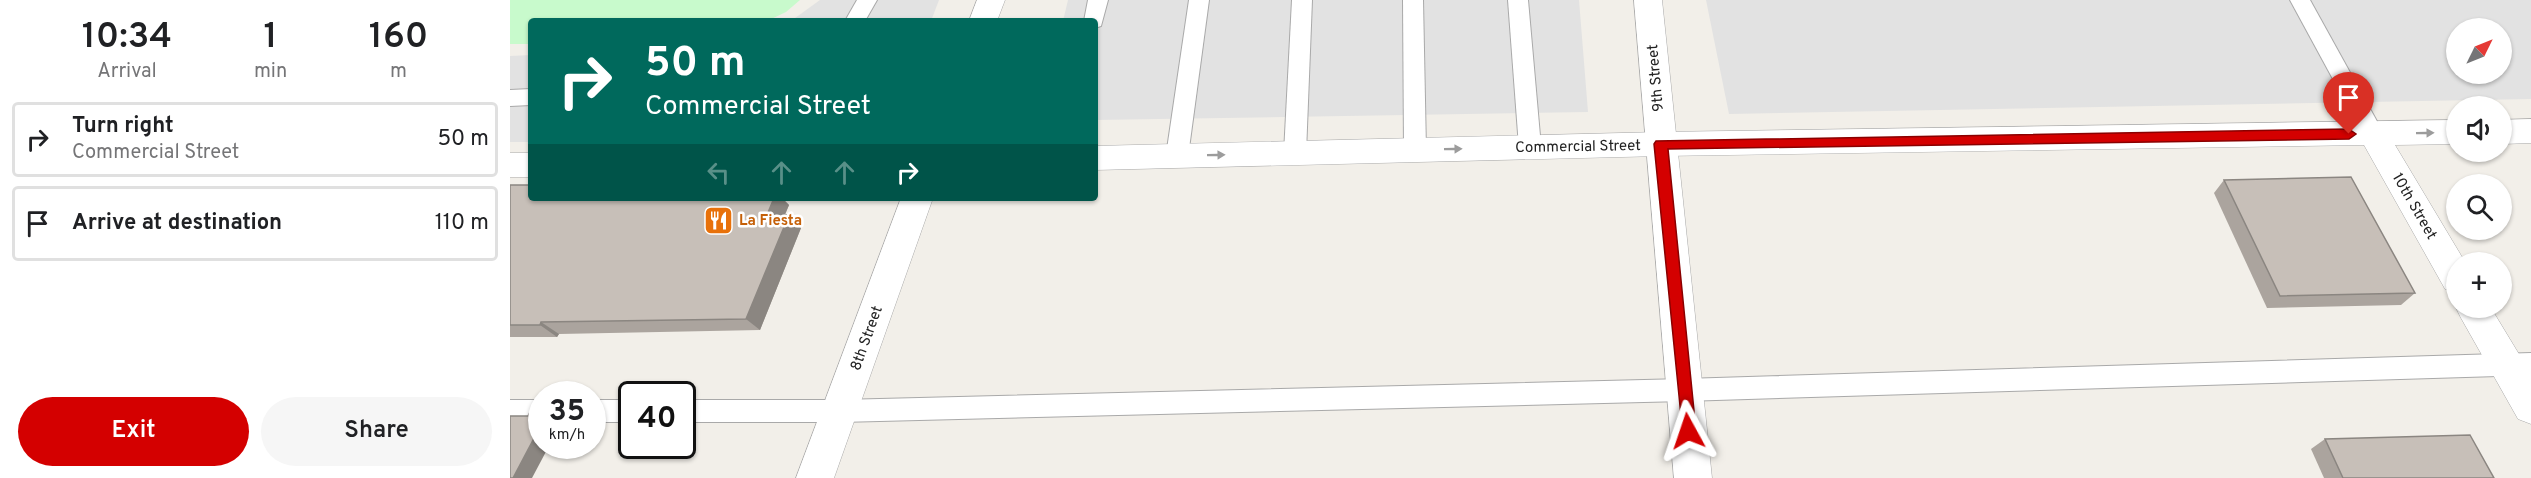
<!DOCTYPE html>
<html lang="en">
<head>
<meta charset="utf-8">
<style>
  body { margin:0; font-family:Overpass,sans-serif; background:#f6f6f6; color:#202124; height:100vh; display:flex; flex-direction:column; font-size:22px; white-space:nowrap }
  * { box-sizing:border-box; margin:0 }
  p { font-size:20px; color:#757577 }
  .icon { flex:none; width:33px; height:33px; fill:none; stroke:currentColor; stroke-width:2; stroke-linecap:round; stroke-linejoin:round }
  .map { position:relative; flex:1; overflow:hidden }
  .panel { display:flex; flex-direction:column; background:#fff; width:510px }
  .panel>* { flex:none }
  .banner { position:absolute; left:18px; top:18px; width:570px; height:183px; border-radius:6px; box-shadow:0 2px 4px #0004; background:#00695c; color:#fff; overflow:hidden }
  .needle { width:39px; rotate:47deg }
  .fabs { position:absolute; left:1936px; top:18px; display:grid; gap:12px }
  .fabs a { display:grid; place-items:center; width:66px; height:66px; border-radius:50%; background:#fff; box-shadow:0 2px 4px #0004; font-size:30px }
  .speed { position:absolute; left:18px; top:381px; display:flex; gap:12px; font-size:30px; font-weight:700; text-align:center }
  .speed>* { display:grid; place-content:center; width:78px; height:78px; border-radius:50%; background:#fff; box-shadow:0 2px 4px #0004; line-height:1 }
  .speed small { font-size:15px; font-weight:400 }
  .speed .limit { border:3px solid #111; border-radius:9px; background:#fff; color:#111 }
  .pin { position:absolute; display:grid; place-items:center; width:51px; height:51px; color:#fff; margin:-62px -26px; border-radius:50% 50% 50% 0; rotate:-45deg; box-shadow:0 0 6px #0007 }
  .pin .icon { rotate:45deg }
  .me { position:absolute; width:66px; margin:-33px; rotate:355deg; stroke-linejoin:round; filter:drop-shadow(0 0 4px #0008) }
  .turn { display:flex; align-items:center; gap:21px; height:126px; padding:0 18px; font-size:27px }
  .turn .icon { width:78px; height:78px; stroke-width:2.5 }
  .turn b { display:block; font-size:42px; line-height:51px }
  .lanes { display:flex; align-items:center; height:57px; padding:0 18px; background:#0003; justify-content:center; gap:30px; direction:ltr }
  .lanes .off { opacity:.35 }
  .eta { display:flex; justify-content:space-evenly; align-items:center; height:102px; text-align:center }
  .eta b { font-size:36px; font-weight:600; line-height:42px }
  .button { display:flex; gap:12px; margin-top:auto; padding:12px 18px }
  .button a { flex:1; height:69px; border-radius:36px; background:#d40000; color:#fff; font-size:24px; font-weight:600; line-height:69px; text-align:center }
  .button a+a { background:#f6f6f6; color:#202124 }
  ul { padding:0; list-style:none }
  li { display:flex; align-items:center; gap:18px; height:75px; margin:0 12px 9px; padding:0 6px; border:3px solid #e0e0e0; border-radius:6px }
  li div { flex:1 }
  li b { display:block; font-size:22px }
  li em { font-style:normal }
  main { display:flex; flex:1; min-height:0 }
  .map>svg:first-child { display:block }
</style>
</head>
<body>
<main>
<section class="panel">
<div class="eta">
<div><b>10:34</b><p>Arrival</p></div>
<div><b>1</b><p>min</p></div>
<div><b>160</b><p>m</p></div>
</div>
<ul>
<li><svg class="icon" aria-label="right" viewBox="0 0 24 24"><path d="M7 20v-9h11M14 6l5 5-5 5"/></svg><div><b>Turn right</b><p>Commercial Street</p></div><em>50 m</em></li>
<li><svg class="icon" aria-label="arrive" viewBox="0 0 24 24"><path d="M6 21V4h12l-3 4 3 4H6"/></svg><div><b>Arrive at destination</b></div><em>110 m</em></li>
</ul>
<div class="button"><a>Exit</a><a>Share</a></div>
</section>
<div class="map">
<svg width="2021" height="478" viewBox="0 0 2021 478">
  <rect width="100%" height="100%" fill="#f2efe9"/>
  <path fill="#c8facc" d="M0 0H290L276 12 257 21H21V44H0Z"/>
  <g fill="#e2e2e2" fill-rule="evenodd">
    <path d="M310 0H429L421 21H281Z"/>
    <path d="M558 0H1069L1078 112 585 120V21H553Z"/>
    <path d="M1196 0H2021V99L1219 114ZM1947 28H1992V74H1947Z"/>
    <path d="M21 55V142H0V56Z"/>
  </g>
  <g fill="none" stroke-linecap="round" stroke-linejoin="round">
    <defs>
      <g id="service">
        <path d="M347 0H367L355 21H335Z"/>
        <path d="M578 0H598L591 26 585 28V21H574Z"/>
        <path d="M679 0H699L678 156 675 162 667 164 659 162 656 156Z"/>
        <path d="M782 0H802L796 153 793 159 785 161 777 159 774 153Z"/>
        <path d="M893 0H913L916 150 913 156 905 158 897 156 894 150Z"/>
        <path d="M998 0H1018L1031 147 1028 153 1020 155 1012 153 1009 147Z"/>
        <path d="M1780 0H1800L1874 134 1870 140 1863 142 1856 140Z"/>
        <path d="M21 89V105L0 106V90Z"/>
        <path d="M2021 353V375L1174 401 330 422H172V400H330L1174 379Z"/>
        <rect x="0" y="400" width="32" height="22"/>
        <rect x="82" y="400" width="40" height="22"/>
      </g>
      <g id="minor">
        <path d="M467 0H495L487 21H459Z"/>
        <path d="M2021 119V143L1992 144V120Z"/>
        <path d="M1947 120V144L1885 145 1955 262H1947V293L1935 289 1854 145 1151 156 585 170V146L1151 132Z"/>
        <rect x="0" y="153" width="21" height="24"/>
        <path d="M391 198H423L324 478H286Z"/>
        <path d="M1947 306V308H1981L2021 374V424L2008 419 1951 318 1946 308Z"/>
      </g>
      <path id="tertiary" d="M1124 0H1152L1202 478H1164Z"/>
    </defs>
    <use href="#service" stroke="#a9a9a9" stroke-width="2"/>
    <use href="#minor" stroke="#a9a9a9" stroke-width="1"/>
    <use href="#tertiary" stroke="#a9a9a9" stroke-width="1"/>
    <use href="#service" fill="#fff" fill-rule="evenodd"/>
    <use href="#minor" fill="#fff" fill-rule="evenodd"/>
    <use href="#tertiary" fill="#fff" fill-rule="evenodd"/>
  </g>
  <g fill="#aba49e">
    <path d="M1714 180 1905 293 1891 305 1757 308 1704 193Z"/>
    <path d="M0 185 21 198H272L279 205 275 215 291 228 250 330 49 334 47 337H0Z"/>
    <path d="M1815 439 1984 478H1814L1801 449Z"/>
  </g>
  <g fill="#8b8681">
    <path d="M264 198H272L279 205 269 228 257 215Z"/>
    <path d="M279 215 291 228 250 330 236 319Z"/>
    <path d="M31 322 49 334 47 337 30 325Z"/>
    <path d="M32 423V446H39L22 478H3Z"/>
  </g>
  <g fill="#c7bfb8" stroke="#8b8681" stroke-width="1.5">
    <path d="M1841 177 1905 293 1770 296 1714 180Z"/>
    <path d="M0 185H21V198H264L257 215H279L236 319 31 322 30 325H0Z"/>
    <path d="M20 412H32V423L3 478H0V416H18Z"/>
    <path d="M1960 435 1984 478H1833L1815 439Z"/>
  </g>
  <defs><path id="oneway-solid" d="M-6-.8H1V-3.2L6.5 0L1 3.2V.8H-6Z" transform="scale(1.5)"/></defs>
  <g fill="#9c9c9c">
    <use href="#oneway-solid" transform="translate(1915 133) rotate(-1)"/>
    <use href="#oneway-solid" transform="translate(943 149) rotate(-1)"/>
    <use href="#oneway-solid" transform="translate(706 155) rotate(-1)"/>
  </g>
  <path fill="#d40000" stroke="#8a0000" stroke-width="1.5" d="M1839 129 1846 134 1839 139 1158 149 1186 431 1183 436 1178 438 1173 436 1144 144 1146 141Z"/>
  <defs>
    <symbol id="restaurant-square" viewBox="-11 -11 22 22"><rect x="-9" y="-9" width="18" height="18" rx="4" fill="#e8710a" stroke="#fff"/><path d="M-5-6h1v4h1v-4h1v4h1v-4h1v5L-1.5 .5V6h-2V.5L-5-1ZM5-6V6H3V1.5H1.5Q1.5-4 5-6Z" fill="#fff"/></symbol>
  </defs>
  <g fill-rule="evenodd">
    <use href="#restaurant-square" x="192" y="204" width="33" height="33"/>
  </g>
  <g text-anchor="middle" stroke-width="5" stroke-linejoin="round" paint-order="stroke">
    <g font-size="15" fill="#222" stroke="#fff">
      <text transform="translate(1145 78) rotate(-95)" y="5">9th Street</text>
      <text transform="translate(1068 146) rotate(-1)" y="5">Commercial Street</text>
      <text transform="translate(1905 206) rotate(60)" y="5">10th Street</text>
      <text transform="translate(356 338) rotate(-70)" y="5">8th Street</text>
    </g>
    <g font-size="15" font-weight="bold" fill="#c56008" stroke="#fff" text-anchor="start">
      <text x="229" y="225">La Fiesta</text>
    </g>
  </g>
</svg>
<div class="fabs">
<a><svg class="needle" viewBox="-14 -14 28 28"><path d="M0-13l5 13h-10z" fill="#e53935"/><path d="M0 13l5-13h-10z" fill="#757577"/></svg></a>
<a><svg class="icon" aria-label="sound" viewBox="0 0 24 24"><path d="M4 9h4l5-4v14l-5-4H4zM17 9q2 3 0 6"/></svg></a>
<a><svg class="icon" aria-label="search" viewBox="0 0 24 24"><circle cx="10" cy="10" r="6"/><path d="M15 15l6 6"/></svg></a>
<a>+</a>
</div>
<div class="speed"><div>35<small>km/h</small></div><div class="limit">40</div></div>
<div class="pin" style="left:1839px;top:134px;background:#d93025"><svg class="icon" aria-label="arrive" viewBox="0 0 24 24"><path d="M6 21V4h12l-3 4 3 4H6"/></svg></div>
<svg class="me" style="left:1178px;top:431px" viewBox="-20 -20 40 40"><path d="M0-17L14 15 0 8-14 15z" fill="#d40000" stroke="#fff" stroke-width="4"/></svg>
<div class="banner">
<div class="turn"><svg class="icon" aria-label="right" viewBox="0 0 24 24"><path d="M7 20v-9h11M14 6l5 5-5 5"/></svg><div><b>50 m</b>Commercial Street</div></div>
<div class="lanes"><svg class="icon off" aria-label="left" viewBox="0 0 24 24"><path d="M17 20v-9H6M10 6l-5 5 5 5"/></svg><svg class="icon off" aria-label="ahead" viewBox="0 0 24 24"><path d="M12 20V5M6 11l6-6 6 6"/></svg><svg class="icon off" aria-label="ahead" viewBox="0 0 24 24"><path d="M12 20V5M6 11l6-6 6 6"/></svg><svg class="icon" aria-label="right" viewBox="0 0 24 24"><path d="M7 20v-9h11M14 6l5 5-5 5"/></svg></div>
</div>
</div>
</main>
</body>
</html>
